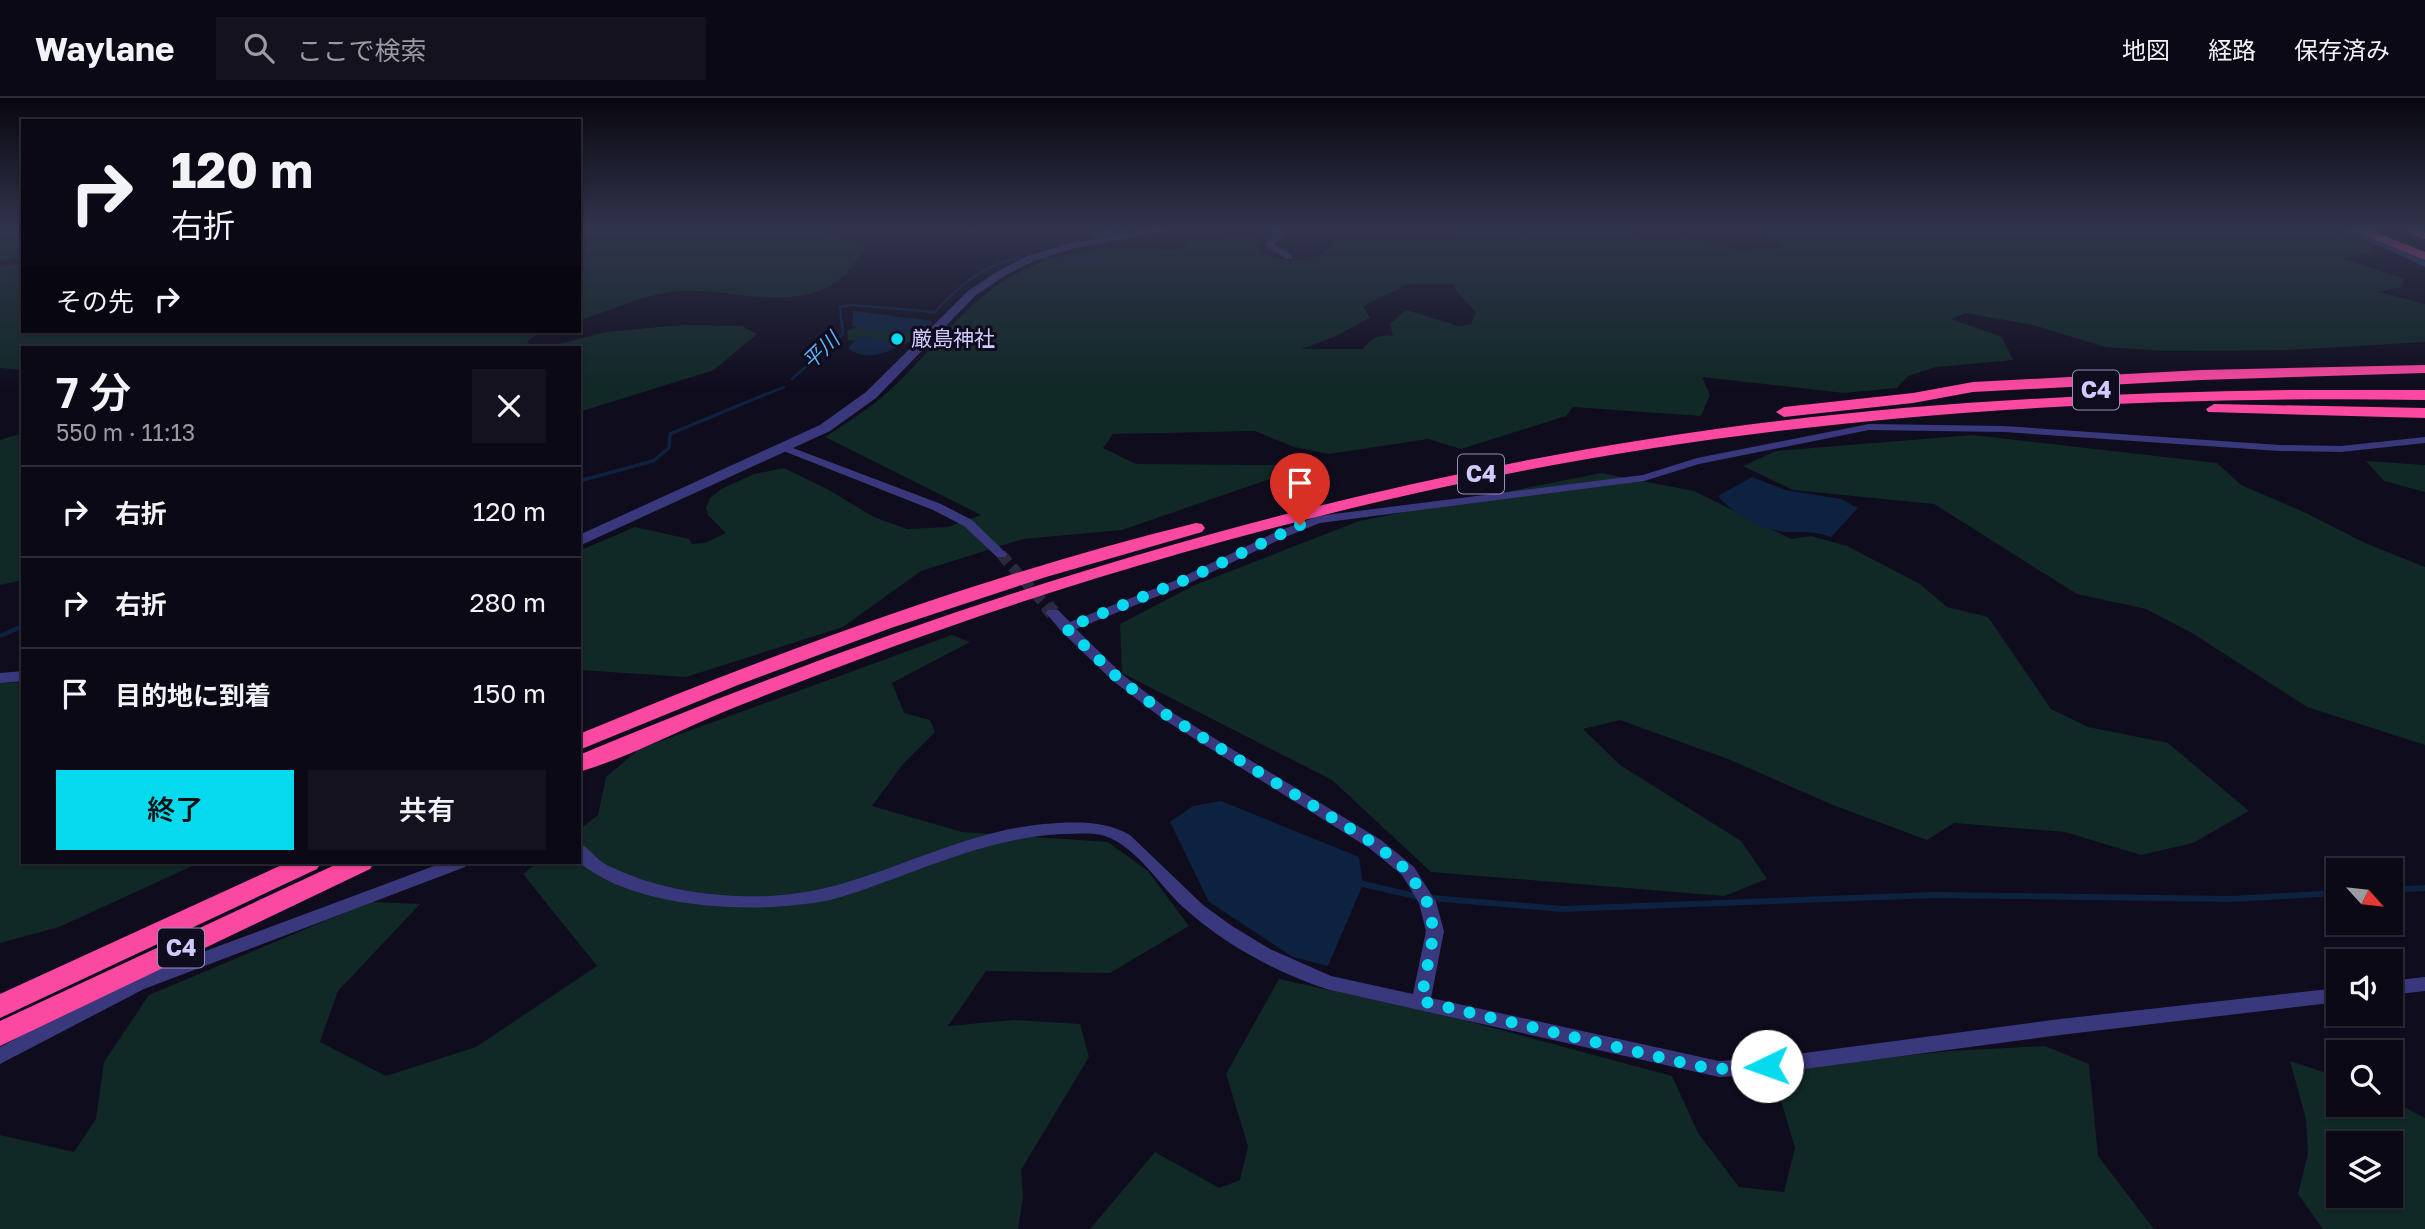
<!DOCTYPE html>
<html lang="ja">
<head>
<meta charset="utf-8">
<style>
  body { margin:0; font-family:"Golos Text","Noto Sans JP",sans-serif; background:#14121f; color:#f1f3f6; height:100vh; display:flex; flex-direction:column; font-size:26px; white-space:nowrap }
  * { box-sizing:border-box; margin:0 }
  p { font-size:23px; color:#9a9aa1 }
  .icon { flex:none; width:38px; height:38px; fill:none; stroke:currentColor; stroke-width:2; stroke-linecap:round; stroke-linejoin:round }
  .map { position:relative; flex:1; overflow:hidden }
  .drawer { position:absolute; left:21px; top:248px; width:560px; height:518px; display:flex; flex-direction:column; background:#0b0916; border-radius:0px; box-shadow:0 2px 5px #0004,0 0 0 2px #2b2a35 }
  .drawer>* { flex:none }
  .top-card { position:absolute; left:21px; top:21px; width:560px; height:214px; border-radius:0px; box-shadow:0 2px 5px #0004,0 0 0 2px #2b2a35; background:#0b0916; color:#f1f3f6; overflow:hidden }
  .needle { width:46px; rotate:117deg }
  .controls { position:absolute; left:2326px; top:760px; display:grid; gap:14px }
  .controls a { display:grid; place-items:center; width:77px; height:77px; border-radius:0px; background:#0b0916; box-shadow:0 2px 5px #0004,0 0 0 2px #2b2a35; font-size:35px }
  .pin { position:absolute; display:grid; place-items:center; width:60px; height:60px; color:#fff; margin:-72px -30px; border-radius:50% 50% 50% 0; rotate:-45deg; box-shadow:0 0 7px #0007 }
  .pin .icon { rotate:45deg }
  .me { position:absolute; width:77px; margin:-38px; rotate:267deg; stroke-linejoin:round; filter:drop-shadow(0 0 5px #0008) }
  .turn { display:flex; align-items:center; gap:24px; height:147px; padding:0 35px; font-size:32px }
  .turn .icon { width:91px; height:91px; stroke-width:2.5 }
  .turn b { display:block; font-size:49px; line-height:60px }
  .then { display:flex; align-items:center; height:66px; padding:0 35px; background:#0003; gap:14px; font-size:26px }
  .round { display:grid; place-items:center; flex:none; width:74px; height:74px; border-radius:0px; background:#14121f }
  .summary { display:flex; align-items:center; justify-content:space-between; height:119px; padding:0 35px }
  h1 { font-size:42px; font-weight:600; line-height:52px }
  .cta { display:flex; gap:14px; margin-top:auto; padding:14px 35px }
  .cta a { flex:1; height:80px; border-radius:0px; background:#05daef; color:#111; font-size:28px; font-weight:600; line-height:80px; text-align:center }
  .cta a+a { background:#14121f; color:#f1f3f6 }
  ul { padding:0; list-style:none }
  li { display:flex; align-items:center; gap:21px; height:91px; padding:0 35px; border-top:2px solid #2b2a35 }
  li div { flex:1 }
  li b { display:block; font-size:26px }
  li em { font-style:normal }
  header { display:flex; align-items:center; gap:42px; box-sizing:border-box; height:98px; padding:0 35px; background:#0b0916; border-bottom:2px solid #2b2a35 }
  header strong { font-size:33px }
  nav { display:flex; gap:38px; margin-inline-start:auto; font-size:24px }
  .search { width:490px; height:63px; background:#14121f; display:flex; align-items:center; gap:18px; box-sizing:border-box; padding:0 24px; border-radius:0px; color:#9a9aa1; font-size:26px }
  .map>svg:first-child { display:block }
</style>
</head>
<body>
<header>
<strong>Waylane</strong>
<div class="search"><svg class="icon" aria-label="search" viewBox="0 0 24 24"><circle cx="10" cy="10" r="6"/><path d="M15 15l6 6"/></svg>ここで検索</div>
<nav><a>地図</a><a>経路</a><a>保存済み</a></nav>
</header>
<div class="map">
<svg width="2425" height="1131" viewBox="0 0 2425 1131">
  <rect width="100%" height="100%" fill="#0f0c1e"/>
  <g fill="#102826" fill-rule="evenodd">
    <path d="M0 132H23V158L0 163Z"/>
    <path d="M579 132 822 134 866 149C858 159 849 175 839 182 789 218 727 186 671 194 639 198 611 213 579 222Z"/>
    <path d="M1455 132H1632L1629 138 1659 145 1682 138 1744 154 1783 149 1765 139 1734 132H2333L2371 147V155L2341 160 2404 181 2402 189 2378 194 2425 206V244L2289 252 2166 253 2105 249 2033 227 1965 215 1951 221 2002 239 2013 262 1936 269 1908 278 1897 290 1844 295 1702 279 1710 297 1701 318 1573 309 1566 318 1461 351 1428 341 1329 356 1294 349 1255 333 1113 336 1103 350 1136 366 1276 367 1293 373 1122 432 1023 441 921 473 843 529 686 579 579 572V453L635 429 689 441 692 446 705 445 726 435 708 417 706 409 710 400 723 390 754 376 784 370 827 391 874 419 907 431 948 429 981 417 825 339C844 326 865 314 882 299 942 247 973 184 1054 160 1095 148 1140 155 1182 151L1190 141 1262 139 1259 153C1275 164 1302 166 1320 157 1327 153 1333 146 1338 141L1395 145 1421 140 1458 141ZM1409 186H1454L1457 194 1476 214 1471 226 1459 228 1406 212 1390 226 1393 238C1379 236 1371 240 1363 251H1301L1334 239 1370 220 1363 208Z"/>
    <path d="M23 165V233H543L527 243 532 250H23V272L0 270V169Z"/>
    <path d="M864 226 917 232 921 238 919 241 897 248 848 242 847 233Z"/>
    <path d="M682 227 742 228 757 236 714 272 579 314V250H544L606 234Z"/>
    <path d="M23 335V482L0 487V342Z"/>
    <path d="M1973 337 2217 365 2241 387 2306 415 2365 445 2425 469V647L2307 609 2192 535 2146 511 2077 496 1934 406 1793 392 1743 368 1776 353Z"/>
    <path d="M2366 363 2425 367V394L2384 383Z"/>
    <path d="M1601 375 1694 393 1791 441 1811 438 1847 448 1920 486 1947 509 1988 519 2051 611 2088 629 2168 645 2249 713 2193 745 2141 757 2065 734 1954 725 1927 742 1833 707 1728 661 1620 622 1583 631 1620 667 1741 743 1767 781 1724 798 1431 774 1332 682 1122 575 1120 526 1195 487 1359 423Z"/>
    <path d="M952 537 970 544 892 585 904 615 930 622 935 634 903 666 872 708 962 734 1108 744 1148 773 1189 828 1110 875 986 873 948 928 1014 922 1080 926 1089 959 1021 1072 1023 1099 1018 1131H0V1037L74 1054 96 1021 104 964 149 897 370 804 420 806 338 893 320 944 386 978 476 949 597 868 523 776 537 765H579V732L598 717 606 679 639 651Z"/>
    <path d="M23 584V765H199L59 829 0 845V585Z"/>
    <path d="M1279 881 1449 918 1672 978 1698 1035 1739 1089 1784 1094 1795 1050 1772 972 1950 953 2045 948 2089 966 2098 1058 2154 1131H1090L1155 1054 1219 1090 1240 1082 1248 1048 1226 976Z"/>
    <path d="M2290 963 2338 979V1006H2390L2391 1002 2425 1020V1131H2323L2298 1096 2308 1056 2306 1021ZM2338 1045H2390V1097H2338Z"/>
  </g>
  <g fill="#0d2241">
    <path d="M853 213 933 223C929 228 927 232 920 234 909 237 865 231 852 228Z"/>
    <path d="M860 237 901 245C887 257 863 263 848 250Z"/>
    <path d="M1752 379 1785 392 1841 401 1858 410 1831 439C1815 433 1804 434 1787 434 1761 432 1734 417 1718 398Z"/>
    <path d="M1221 703 1359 759 1363 786 1328 868 1293 859 1209 804 1170 724 1193 708Z"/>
  </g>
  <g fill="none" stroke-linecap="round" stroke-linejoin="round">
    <g stroke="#0d2241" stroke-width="2.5">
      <path d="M792 281 843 236 840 209 850 207 935 214C958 188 990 161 1027 160 1051 160 1074 164 1098 159L1109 137 1131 132"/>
      <path d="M762 298 784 289"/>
    </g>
    <path stroke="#0d2241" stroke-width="3.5" d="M579 383 653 363 669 350 670 336 766 296"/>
    <path stroke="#0d2241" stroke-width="4.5" d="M0 538 23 528"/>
    <g stroke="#0d2241" stroke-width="6">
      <path d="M1359 785 1419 799"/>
      <path d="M2390 792 2425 790"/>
      <path d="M1431 800 1562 811 1934 797 2231 801 2338 795"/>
    </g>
    <path stroke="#2c2840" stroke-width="11" stroke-dasharray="11 6" stroke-linecap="butt" d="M1001 456 1048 510"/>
    <path stroke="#2c2840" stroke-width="15" stroke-dasharray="15 8" stroke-linecap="butt" d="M1047 508 1053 515"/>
    <g fill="#3a387c" fill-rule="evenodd">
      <path d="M966 132H977L969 136H966Z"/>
      <path d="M1079 132 1095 135 1118 132 1101 138 1105 141 1101 143Z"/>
      <path d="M1268 132H1278L1283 135V139L1274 146 1292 157V161H1286L1266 148V144L1275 137Z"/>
      <path d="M2338 132C2368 132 2398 150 2425 163V169L2385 150Z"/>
      <path d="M1869 326 2004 328 2279 347 2341 348 2425 339V345L2341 354 2279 353 2004 334 1869 332 1699 366 1644 383 1320 425 1283 440 1183 488 1076 531 1123 577 1173 615 1381 742 1414 769 1436 804 1444 833 1431 900 1719 963 1767 960 2060 921 2338 890V904L2060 937 1767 976 1719 979 1330 892C1277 875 1225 847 1183 809 1159 787 1137 749 1105 738 1092 734 1076 736 1063 736 979 740 912 778 834 801 764 817 636 813 579 764V746C587 748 590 754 596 759 602 765 610 769 618 772 664 793 720 800 770 798 799 796 827 791 854 782 922 761 985 728 1058 725 1084 724 1107 724 1130 737L1203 807 1232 828 1270 851 1331 878 1413 896 1426 833 1419 805 1402 777 1369 750 1163 621 1113 583 1061 533 1046 515 1048 512H1058L1070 524 1174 483 1274 435 1318 418 1643 377 1697 360Z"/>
      <path d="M785 347 941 406 972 422 1007 456 1005 459H997L964 428 933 412 781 352 779 350Z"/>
      <path d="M442 765H467L465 769 144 891 0 966V949L130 881Z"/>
      <path d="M2425 879V893L2390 897V883Z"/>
    </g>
    <g fill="#3a387c" fill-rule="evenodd">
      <path d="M1149 132H1175L1075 150 1036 162 1006 177 976 197 876 300 830 333 579 448V437L820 327 866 294 968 193 998 173 1028 158 1070 145Z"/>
      <path d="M23 573V583L0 585V575Z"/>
    </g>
    <g fill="#fb48a0" fill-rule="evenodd">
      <path d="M2352 132H2370L2425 154V162Z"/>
      <path d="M2406 132 2425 133V141L2408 135Z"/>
      <path d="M2425 267V275L2201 282 1973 294 1913 305 1784 319 1776 314 1784 309 1913 295 1973 284 2201 272Z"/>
      <path d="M2294 292H2425V302C2168 298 1909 311 1654 350 1466 379 1280 424 1097 480 976 517 856 561 738 608 685 629 633 658 579 674V657C924 513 1279 399 1649 341 1862 307 2078 295 2294 292Z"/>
      <path d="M2214 306 2425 310V320L2208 314 2206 311Z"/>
      <path d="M1196 425 1202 426 1205 430 1202 434 1046 479 891 530 738 587 579 652V636C780 553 985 477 1196 425Z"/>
      <path d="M286 765H321L317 771 0 920V896Z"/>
      <path d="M339 765H374L370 771 0 948V923Z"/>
    </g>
  </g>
  <linearGradient id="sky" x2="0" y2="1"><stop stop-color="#080710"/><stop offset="0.45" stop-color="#31344c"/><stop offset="1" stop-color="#31344c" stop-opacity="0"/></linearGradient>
  <rect width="2425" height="291" fill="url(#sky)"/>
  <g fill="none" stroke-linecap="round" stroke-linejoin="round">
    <path stroke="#05daef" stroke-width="12" stroke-dasharray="0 21.6" d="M1300 427 1192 479 1066 530 1118 580 1168 618 1375 746 1408 773 1427 804 1434 833 1421 903 1697 968 1719 971 1767 968"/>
  </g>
  <circle fill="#05daef" stroke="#0f0c1e" stroke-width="2.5" cx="897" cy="241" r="7"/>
  <g text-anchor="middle" stroke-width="6" stroke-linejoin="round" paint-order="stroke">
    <g font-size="21" fill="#d0cafe" stroke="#0f0c1e" text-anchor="start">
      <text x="911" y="248">厳島神社</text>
    </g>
    <g font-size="21" font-style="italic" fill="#5ab3fc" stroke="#0f0c1e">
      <text transform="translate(821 253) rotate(-44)" y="7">平川</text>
    </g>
    <g fill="#0f0c1e" stroke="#9691bb" stroke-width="2">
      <rect x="2073" y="272.5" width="46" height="39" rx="5"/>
      <rect x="1458" y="356.5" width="46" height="39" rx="5"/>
      <rect x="158" y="830.5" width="46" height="39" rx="5"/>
    </g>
    <g font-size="23" font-weight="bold" fill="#d0cafe">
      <text x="2096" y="300">C4</text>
      <text x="1481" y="384">C4</text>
      <text x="181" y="858">C4</text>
    </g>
  </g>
</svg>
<div class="controls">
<a><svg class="needle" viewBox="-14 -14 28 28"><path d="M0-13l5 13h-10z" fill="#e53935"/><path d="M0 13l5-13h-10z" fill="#9a9aa1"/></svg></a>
<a><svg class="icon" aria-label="sound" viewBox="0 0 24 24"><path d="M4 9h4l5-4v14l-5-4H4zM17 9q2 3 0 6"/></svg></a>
<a><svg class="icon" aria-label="search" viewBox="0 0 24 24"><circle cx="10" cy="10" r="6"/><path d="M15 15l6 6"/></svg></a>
<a><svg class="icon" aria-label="layers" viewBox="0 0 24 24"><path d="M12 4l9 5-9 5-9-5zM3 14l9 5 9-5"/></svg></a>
</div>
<div class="pin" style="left:1300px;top:427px;background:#d93025"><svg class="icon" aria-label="arrive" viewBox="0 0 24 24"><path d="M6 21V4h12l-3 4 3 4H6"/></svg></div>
<svg class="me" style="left:1767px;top:968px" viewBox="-20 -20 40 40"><circle r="19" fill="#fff"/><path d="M0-13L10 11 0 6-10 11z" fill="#05daef"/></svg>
<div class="top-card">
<div class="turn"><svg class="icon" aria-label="right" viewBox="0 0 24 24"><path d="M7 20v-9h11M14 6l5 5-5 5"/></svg><div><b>120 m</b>右折</div></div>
<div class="then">その先<svg class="icon" aria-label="right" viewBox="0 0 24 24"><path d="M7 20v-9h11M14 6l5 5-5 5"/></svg></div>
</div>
<section class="drawer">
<div class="summary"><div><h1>7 分</h1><p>550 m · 11:13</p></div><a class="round"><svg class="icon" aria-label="close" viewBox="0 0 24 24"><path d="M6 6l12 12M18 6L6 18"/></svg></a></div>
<ul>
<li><svg class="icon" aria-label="right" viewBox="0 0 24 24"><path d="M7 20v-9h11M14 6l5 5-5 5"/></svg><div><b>右折</b></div><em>120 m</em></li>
<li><svg class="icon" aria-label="right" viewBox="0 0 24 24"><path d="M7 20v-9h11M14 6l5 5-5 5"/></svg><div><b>右折</b></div><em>280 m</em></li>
<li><svg class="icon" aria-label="arrive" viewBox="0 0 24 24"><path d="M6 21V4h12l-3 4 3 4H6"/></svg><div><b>目的地に到着</b></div><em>150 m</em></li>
</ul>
<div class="cta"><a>終了</a><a>共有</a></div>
</section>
</div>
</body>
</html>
